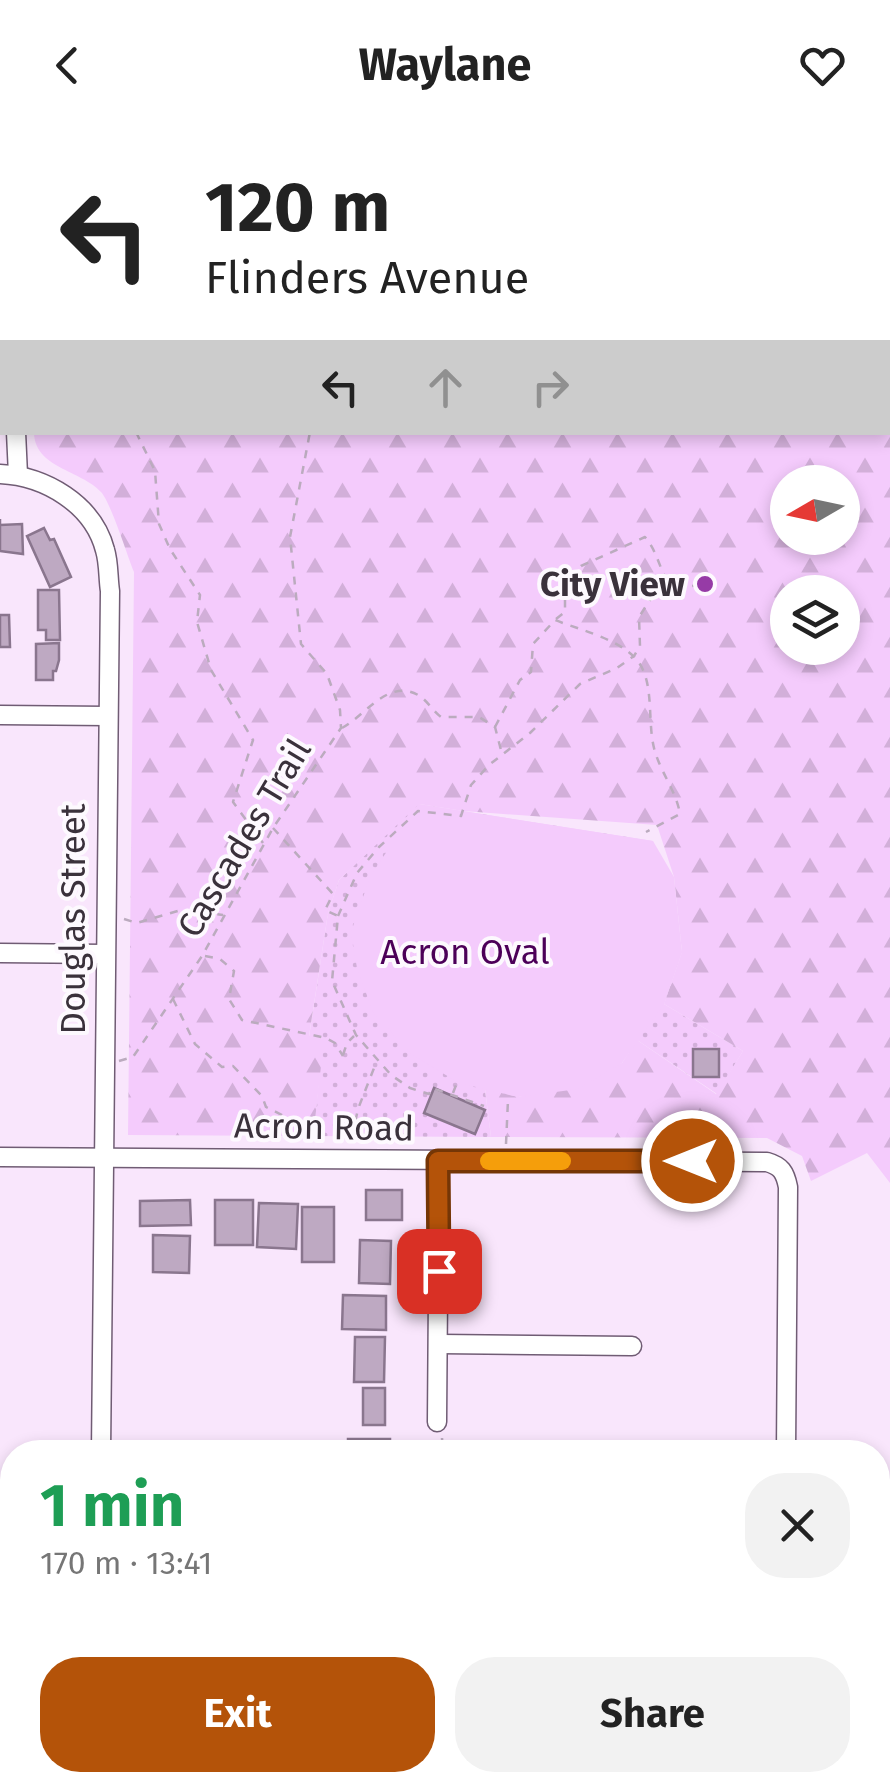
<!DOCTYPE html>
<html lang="en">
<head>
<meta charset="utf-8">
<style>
  body { margin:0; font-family:"Fira Sans",sans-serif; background:#f2f2f2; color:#222; height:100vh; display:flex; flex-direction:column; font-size:38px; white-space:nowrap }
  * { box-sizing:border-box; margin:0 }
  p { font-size:32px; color:#767676 }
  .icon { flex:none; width:55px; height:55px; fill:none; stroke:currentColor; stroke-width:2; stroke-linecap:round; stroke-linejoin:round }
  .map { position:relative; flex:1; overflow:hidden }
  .side { position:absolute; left:0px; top:1310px; width:890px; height:352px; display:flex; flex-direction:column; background:#fff; border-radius:40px 40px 0 0; box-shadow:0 5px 15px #0003 }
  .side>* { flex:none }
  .guide { position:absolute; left:0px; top:0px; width:890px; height:305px; box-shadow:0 5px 15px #0003; background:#fff; color:#222; overflow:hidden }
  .needle { width:65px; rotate:261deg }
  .fabs { position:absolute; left:770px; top:335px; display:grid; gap:20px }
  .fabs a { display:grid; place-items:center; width:90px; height:90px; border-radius:50%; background:#fff; box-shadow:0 5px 15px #0003; font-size:50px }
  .pin { position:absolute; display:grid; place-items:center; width:85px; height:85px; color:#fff; margin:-42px; border-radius:20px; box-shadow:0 5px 15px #0006 }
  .me { position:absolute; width:110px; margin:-55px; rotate:270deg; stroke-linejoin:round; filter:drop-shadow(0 0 8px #0008) }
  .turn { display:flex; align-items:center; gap:35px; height:210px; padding:0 40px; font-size:45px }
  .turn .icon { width:130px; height:130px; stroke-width:2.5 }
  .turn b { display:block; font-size:70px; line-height:85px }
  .lanes { display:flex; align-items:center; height:95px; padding:0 40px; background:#0003; justify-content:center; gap:50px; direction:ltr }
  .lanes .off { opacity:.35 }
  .round { display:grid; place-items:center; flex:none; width:105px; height:105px; border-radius:40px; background:#f2f2f2 }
  .summary { display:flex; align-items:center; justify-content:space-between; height:170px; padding:0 40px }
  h1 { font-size:60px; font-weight:700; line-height:75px; color:#1e9e55 }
  .primary-button { display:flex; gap:20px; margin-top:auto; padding:20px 40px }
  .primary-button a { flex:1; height:115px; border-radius:40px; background:#b45309; color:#fff; font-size:40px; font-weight:700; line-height:115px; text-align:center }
  .primary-button a+a { background:#f2f2f2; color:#222 }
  header { display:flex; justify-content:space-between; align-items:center; height:130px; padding:0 40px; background:#fff; font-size:45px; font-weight:700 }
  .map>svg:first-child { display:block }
</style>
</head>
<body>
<header><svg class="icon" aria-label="back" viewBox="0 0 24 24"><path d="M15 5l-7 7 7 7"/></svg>Waylane<svg class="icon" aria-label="heart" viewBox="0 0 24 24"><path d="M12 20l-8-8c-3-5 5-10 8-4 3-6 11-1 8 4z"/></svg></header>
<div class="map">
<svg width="890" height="1662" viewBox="0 0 890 1662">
  <defs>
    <pattern id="grass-dots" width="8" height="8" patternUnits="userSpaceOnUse" patternTransform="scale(2.5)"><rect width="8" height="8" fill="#f4cbfc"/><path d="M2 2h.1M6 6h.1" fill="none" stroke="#d2afd9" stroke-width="1.8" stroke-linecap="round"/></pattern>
    <pattern id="forest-firs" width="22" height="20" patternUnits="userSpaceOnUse" patternTransform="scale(2.5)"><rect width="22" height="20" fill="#f4cbfc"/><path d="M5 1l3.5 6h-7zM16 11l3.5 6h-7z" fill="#d2afd9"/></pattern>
  </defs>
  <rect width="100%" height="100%" fill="#f9e6fc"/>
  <path fill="url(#grass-dots)" d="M418 674 653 711 682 822 664 874 743 921 717 964 637 910 518 967 485 960 491 1007 306 1006 314 999 323 909 309 907 328 783 339 750Z"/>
  <path fill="url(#forest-firs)" fill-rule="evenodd" d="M0 0H890V1053L867 1023 811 1051 802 1026 767 1008 491 1007 485 959 519 967 622 933 637 910 716 964 743 921 664 874 682 822 674 747 657 695 463 681 419 674 339 750 328 783 309 906 324 909 314 999 306 1006 128 1005 134 442C127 425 111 373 101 362 81 340 34 338 34 302H888V2H2L0 193ZM788 352H842V408H788ZM788 462H842V518H788Z"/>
  <path fill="#f4cbfc" d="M418 674 653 711 674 747 682 822 664 874 622 933 578 959 518 967 459 953 411 924 373 882 357 838 351 802 370 747Z"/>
  <g fill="#bea9c2" stroke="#8a768e" stroke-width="2.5">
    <path d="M0 389V395L22 394 23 424 0 421Z"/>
    <path d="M44 398 50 410 54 409 71 447 50 457 27 406Z"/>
    <path d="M38 460H59L60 510H46V500H38Z"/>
    <path d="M0 485H9L10 517H0Z"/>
    <path d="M59 513V530L56 541H53V550H36V514Z"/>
    <rect x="693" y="919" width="26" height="28"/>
    <path d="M434 958 485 980 475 1004 424 983Z"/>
    <rect x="366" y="1060" width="36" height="30"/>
    <path d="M190 1070 191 1095 140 1096V1071Z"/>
    <rect x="215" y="1070" width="38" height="45"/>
    <path d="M259 1073 298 1074 296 1119 257 1117Z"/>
    <rect x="302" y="1077" width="32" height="55"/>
    <path d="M153 1105 190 1106 189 1143 153 1142Z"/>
    <path d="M360 1110 391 1111 390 1154 359 1153Z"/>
    <path d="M343 1165 386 1166V1200L342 1199Z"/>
    <path d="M355 1207H385L384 1252H354Z"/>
    <rect x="363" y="1258" width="22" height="37"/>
    <rect x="348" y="1309" width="42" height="13"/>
    <rect x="15" y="1650" width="23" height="12"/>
    <rect x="149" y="1650" width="28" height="12"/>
    <path d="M181 1650 211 1651V1662H181Z"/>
    <path d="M219 1650H257L256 1658H219Z"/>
  </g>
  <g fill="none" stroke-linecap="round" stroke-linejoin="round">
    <defs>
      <g id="minor">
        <path d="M16 302 18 345"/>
        <path d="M0 344C45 346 93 374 105 420 109 433 108 448 110 461L101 1322"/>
        <path d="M0 585 108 586"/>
        <path d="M0 823 105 824"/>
        <path d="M0 1027 767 1032C781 1036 785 1042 788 1057L786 1322"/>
        <path d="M440 1214 632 1216"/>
        <path d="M437 1292 439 1031"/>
        <path d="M0 1613 12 1614"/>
        <path d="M97 1650V1662"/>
        <path d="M434 1662V1650"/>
        <path d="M783 1662 784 1650"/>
      </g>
    </defs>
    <use href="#minor" stroke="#705c74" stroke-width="21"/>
    <g stroke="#bbabbe" stroke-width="2.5" stroke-dasharray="8 8" stroke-linecap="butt">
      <path d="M32 0 34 2"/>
      <path d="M232 0V2"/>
      <path d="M0 68 2 74"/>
      <path d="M136 302 155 341 159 394 170 419 200 465 197 492 211 540 253 610 233 672 263 713"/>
      <path d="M556 489 565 482V452L581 436 645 407C658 422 659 440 671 457"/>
      <path d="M495 597 520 550 531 542 533 514 555 490C582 501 631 511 643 540 653 562 648 594 654 618 660 642 676 660 680 684L646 702"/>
      <path d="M342 598C365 586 388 548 418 565 426 569 433 581 441 587H479L495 597 502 624"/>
      <path d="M273 698 333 764 325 780 338 786 332 851 356 905 391 945 410 958 429 964 432 958 484 976"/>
      <path d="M338 786 357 743 379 717 418 681 461 686 471 655 489 635 530 603 580 554 617 538 634 526 640 516 639 487 655 462 705 454"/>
      <path d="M124 789 137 793 181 780 223 785"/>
      <path d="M205 826 220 829 234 841 229 869 242 890 326 908 335 913 343 926"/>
      <path d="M173 869 195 914 222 937 233 936 262 966 266 977 290 989 305 1004"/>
      <path d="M343 925 347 913 354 906"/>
      <path d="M119 931 133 927 202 826 273 698 341 598 340 580 327 544 301 514 290 407 310 302"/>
      <path d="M453 963 458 950"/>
      <path d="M352 1007 358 979 376 933"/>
      <path d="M506 1014 508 970"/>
      <path d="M442 1308 443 1322"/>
    </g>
    <use href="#minor" stroke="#fff" stroke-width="18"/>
  </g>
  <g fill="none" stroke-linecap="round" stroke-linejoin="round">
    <defs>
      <path id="route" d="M439 1141 438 1031H692"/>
    </defs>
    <use href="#route" stroke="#753606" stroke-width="25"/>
    <use href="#route" stroke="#b45309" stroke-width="18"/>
    <path stroke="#f59e0b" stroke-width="18" d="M489 1031H562"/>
  </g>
  <circle fill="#963ba6" stroke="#fdf9fe" stroke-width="4" cx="705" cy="454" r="10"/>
  <g text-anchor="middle" stroke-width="8" stroke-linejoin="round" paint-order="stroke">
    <g font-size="35" font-weight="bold" fill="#3a313b" stroke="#fdf9fe" text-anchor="end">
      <text x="685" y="466">City View</text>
    </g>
    <g font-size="35" fill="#3a313b" stroke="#fdf9fe">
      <text transform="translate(244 708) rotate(-59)" y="12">Cascades Trail</text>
      <text transform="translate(73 789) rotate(-90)" y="12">Douglas Street</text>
      <text transform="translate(324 997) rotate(1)" y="12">Acron Road</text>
    </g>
    <g font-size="35" fill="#4c0058" stroke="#fdf9fe">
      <text x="465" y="834">Acron Oval</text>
    </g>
  </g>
</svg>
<div class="fabs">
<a><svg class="needle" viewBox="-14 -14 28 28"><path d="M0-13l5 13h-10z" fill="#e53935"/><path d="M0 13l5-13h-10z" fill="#767676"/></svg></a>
<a><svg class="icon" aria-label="layers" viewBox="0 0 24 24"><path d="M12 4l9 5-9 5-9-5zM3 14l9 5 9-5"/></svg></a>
</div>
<div class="pin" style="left:439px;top:1141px;background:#d93025"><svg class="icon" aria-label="arrive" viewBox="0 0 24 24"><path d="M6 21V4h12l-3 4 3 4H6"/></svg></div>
<svg class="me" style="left:692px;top:1031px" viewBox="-20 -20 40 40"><circle r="17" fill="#b45309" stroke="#fff" stroke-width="3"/><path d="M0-11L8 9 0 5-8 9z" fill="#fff"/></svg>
<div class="guide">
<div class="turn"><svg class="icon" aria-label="left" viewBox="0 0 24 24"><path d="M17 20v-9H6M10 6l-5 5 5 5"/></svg><div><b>120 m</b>Flinders Avenue</div></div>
<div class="lanes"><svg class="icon" aria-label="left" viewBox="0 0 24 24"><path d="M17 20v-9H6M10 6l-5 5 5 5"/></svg><svg class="icon off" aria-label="ahead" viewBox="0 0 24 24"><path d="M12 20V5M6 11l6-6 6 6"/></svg><svg class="icon off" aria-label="right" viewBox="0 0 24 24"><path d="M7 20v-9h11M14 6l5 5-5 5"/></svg></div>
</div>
<section class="side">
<div class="summary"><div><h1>1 min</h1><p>170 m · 13:41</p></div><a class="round"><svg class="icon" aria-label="close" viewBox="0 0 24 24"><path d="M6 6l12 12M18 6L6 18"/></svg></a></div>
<div class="primary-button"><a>Exit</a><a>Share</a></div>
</section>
</div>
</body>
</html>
